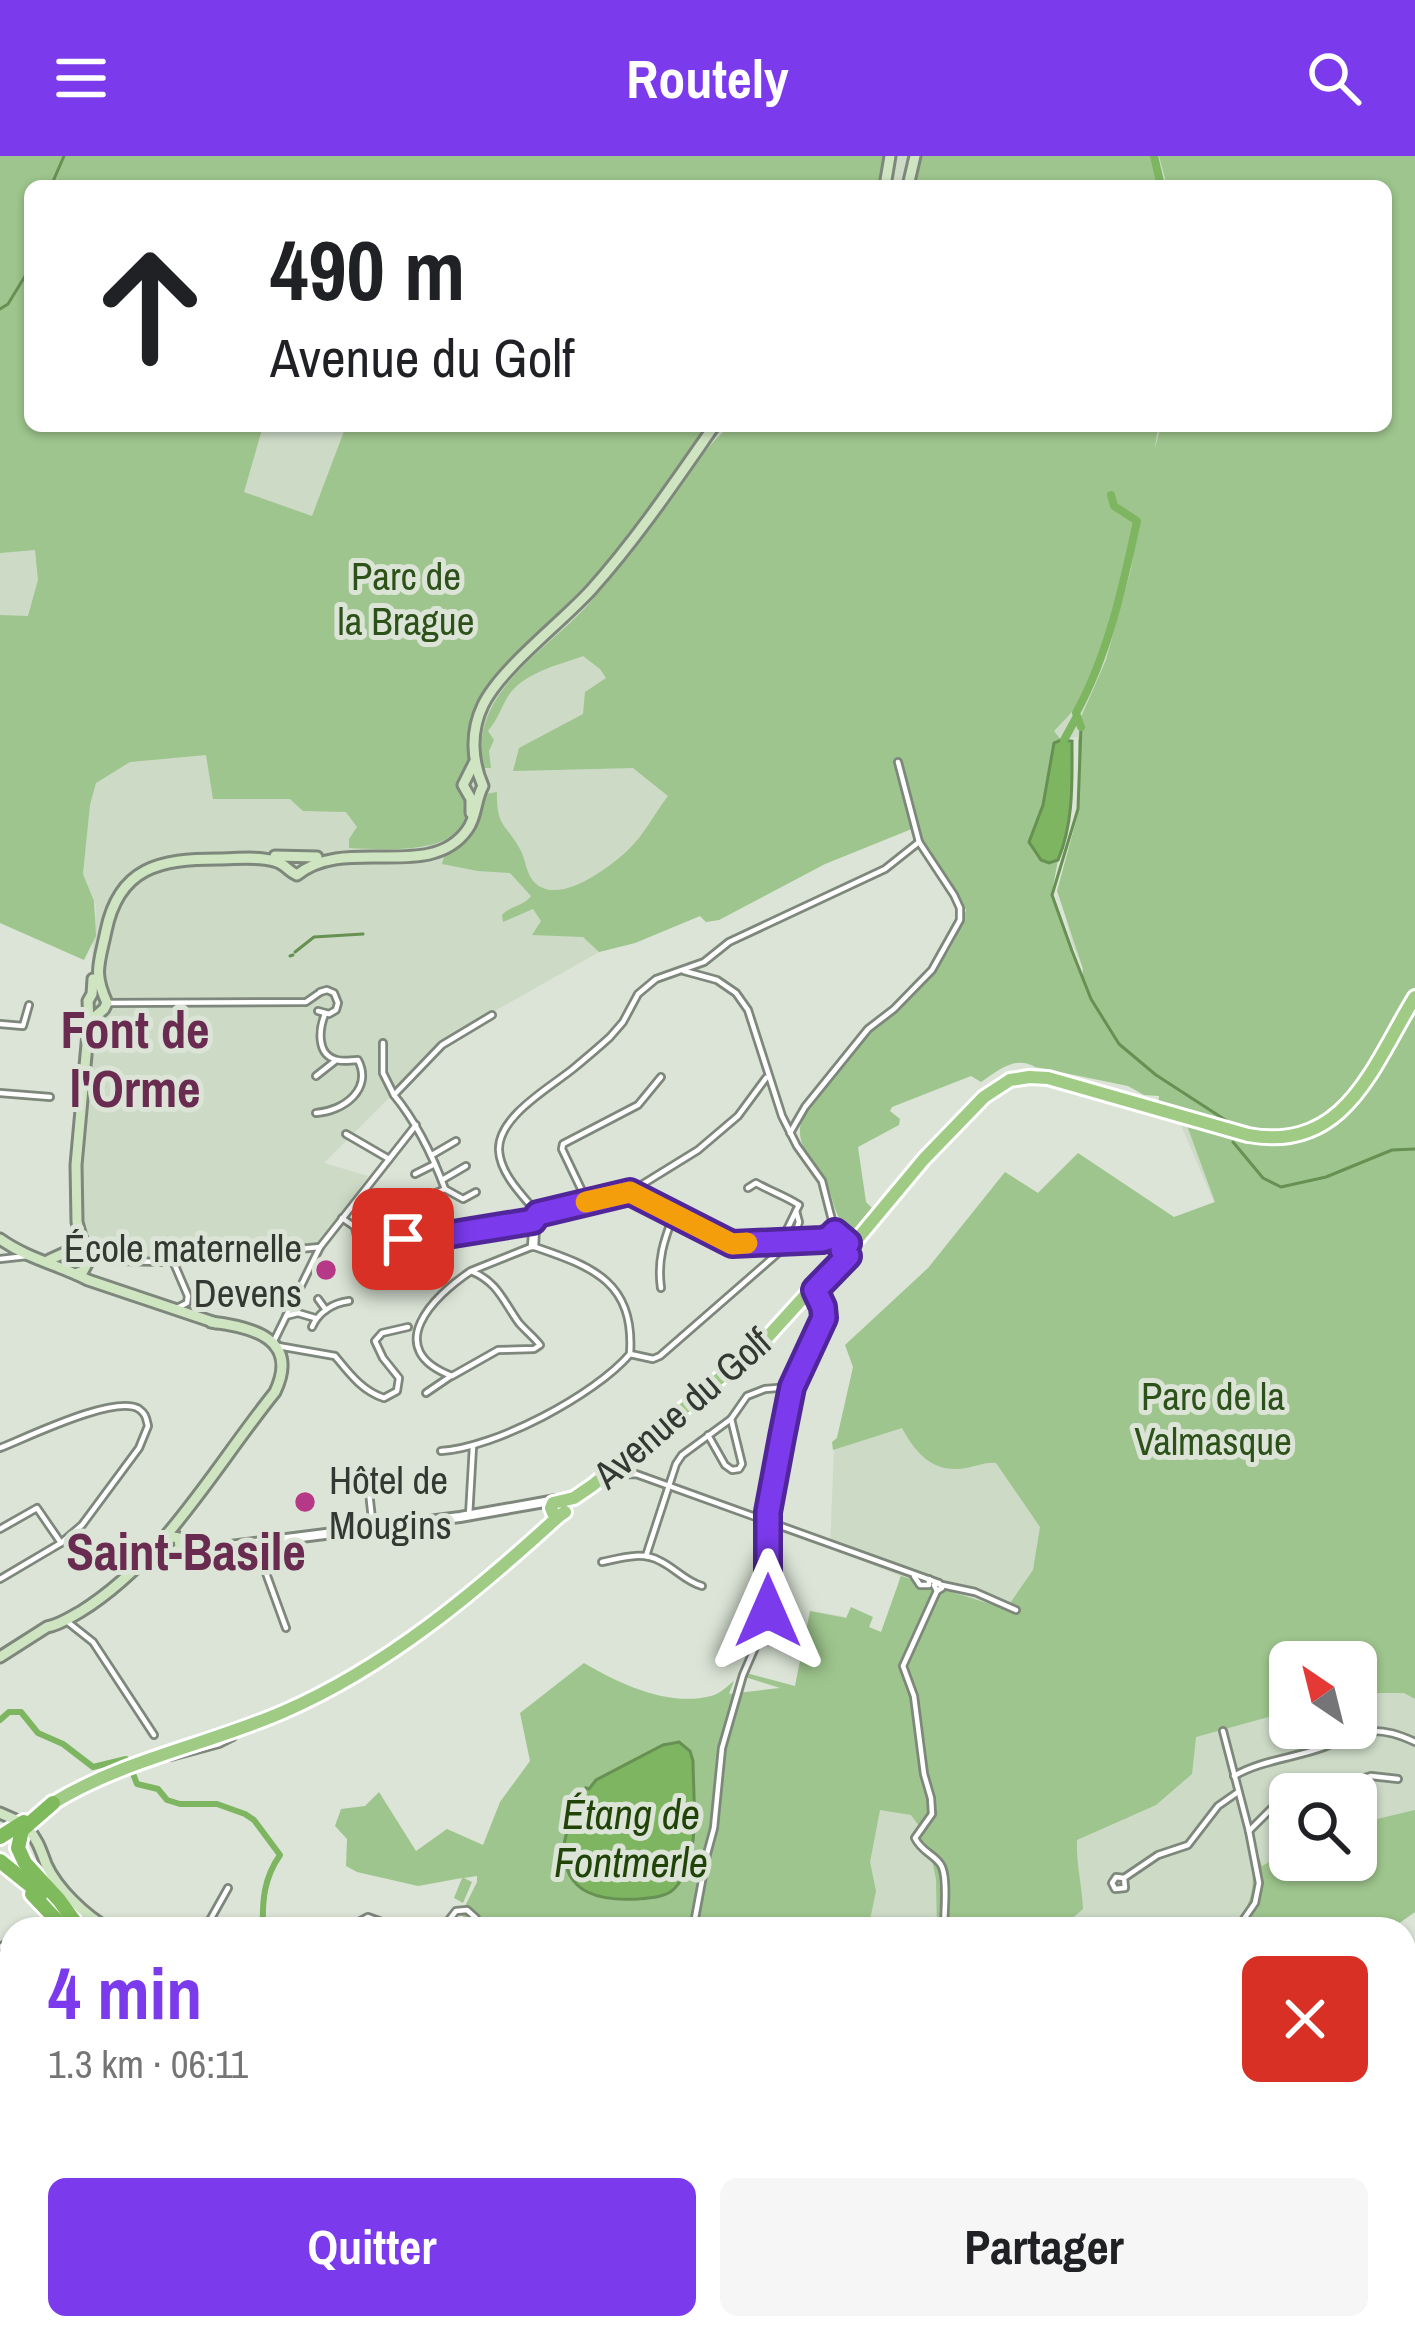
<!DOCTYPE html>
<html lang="fr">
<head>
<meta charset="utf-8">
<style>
  body { margin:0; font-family:"Archivo Narrow",sans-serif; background:#f6f6f6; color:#202124; height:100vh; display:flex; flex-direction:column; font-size:45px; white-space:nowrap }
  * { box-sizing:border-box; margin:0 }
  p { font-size:39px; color:#757577 }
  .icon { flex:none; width:66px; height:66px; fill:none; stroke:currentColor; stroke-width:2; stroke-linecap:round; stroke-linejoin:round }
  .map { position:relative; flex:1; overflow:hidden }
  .sheet { position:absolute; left:0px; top:1761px; width:1416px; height:423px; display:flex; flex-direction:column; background:#fff; border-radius:36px 36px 0 0; box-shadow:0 3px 9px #0004 }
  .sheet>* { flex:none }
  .hud { position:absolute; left:24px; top:24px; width:1368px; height:252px; border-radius:18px; box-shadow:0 3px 9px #0004; background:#fff; color:#202124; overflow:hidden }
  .needle { width:78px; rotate:325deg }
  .buttons { position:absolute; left:1269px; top:1485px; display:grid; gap:24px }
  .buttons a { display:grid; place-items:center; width:108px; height:108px; border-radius:18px; background:#fff; box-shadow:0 3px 9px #0004; font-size:60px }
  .pin { position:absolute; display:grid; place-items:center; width:102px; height:102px; color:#fff; margin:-51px; border-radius:24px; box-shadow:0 6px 18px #0006 }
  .me { position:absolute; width:132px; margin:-66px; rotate:0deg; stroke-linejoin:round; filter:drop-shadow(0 0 9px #0008) }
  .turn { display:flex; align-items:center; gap:42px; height:252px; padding:0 48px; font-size:54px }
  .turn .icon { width:156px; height:156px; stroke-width:2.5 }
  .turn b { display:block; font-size:84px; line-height:102px }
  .round { display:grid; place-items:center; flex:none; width:126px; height:126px; border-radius:18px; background:#f6f6f6 }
  .summary { display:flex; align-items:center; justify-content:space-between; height:204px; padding:0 48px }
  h1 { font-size:72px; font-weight:800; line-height:90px; color:#7c3aed }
  .action { display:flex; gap:24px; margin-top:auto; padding:24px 48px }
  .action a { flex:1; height:138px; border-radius:18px; background:#7c3aed; color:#fff; font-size:48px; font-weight:800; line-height:138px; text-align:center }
  .action a+a { background:#f6f6f6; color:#202124 }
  header { display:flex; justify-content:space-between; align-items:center; height:156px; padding:0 48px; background:#7c3aed; color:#fff; font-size:54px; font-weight:800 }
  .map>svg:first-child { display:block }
</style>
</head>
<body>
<header><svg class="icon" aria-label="menu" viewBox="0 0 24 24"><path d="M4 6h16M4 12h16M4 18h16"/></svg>Routely<svg class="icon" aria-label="search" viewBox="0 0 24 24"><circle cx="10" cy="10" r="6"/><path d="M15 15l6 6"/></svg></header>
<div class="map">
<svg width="1415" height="2183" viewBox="0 0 1415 2183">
  <rect width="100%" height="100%" fill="#dbe4d6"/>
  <path fill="#ccdac6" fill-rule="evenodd" d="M0 0H1415V1756L1391 1773H693L738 1537 795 1530 810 1455 842 1460 881 1477 893 1450 900 1420 830 1392 834 1293 854 1212 1078 998 1174 1062 1214 1046 1163 927 1110 876 1082 822V810L1072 787 1063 750 1084 656 1083 580 1051 585 914 672 825 708 719 764 706 766 700 760 635 787 599 796 491 857 442 889 324 1007 368 1020 322 1086 154 1102H129L95 1095 73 1051 96 750 83 718 90 649 96 627 0 622ZM30 30H1386V270H30ZM1290 1506H1356V1572H1290ZM1290 1638H1356V1704H1290Z"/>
  <g fill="#9ec58d" fill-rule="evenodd">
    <path d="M0 0H887L882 30H30V270H263L244 336 312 360 346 270H709L670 325C696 314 707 287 731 270H1158L1155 292 1161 270H1386V30H1167L1159 0H1415V1543L1404 1537H1356V1506H1290V1555L1196 1581 1192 1618 1156 1649 1077 1684C1076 1707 1082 1730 1083 1753L1060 1773H937L936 1723 932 1704 914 1688V1679L919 1670 911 1659 880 1654 870 1706 876 1735 868 1773H452L449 1771 457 1762 472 1771 461 1758 477 1726V1720L464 1722 472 1726 463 1747 454 1742 462 1722 418 1730 357 1716 346 1710 347 1683 335 1670 341 1653 365 1650 379 1636 416 1695 447 1673 483 1689 500 1646 530 1605 520 1557 584 1507C620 1528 668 1551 711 1540 720 1538 727 1530 734 1525L729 1538 780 1532 745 1521 746 1517 795 1530 810 1455 846 1462 851 1451 873 1461 869 1471 881 1476 901 1420 1006 1453 1033 1414 1040 1371 996 1307C985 1306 978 1310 966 1312 934 1318 916 1298 902 1272L833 1294 832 1286 837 1282 853 1211 845 1189 928 1112 1005 1016 1038 1037 1078 997 1174 1061 1215 1046 1182 956 1158 949 1159 940 1144 939 1128 930 1035 911C1015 899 998 915 981 926L971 920 892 951 890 955 900 963 899 969 858 991 866 1046 875 1055 854 1079C830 1058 837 1047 824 1022 815 1006 799 994 800 974 800 954 853 891 869 875 891 854 918 837 937 812 951 794 960 775 966 754L914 672 825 708 719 764 706 766 700 760 635 787 599 796 583 781 532 779 541 765 533 753 503 766 502 759C510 750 524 750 531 740L510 717 478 715 442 708 444 701C473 682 477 671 485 638L497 636C496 672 507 668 521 695 525 703 526 714 531 722 553 755 609 712 628 694 644 679 655 657 668 640L633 612 513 615 519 592 583 558 585 536 606 522 600 513 583 500C559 509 521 517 507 542 499 556 499 561 488 575L494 584 489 595 491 612H484C466 539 546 495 588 449 606 428 622 405 639 383L634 372 606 408 551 464 552 468H547C528 491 490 523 478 549 467 573 476 602 462 624 488 702 399 694 349 692V683L357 671 346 656 303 655 290 643H213L206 599 130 606 96 627 90 649 83 718 94 745 96 780 84 804 0 767V459L28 460 38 424 35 394 0 397ZM1136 380 1131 413 1106 504 1082 559 1078 585 1079 654 1057 735 1083 813V822L1052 736 1058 704 1049 707 1032 675 1043 649 1054 587 1061 584 1054 575 1086 541Z"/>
    <path d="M921 0H1155L1159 30H913Z"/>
    <path d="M1415 1654V1756L1391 1773H1231C1251 1752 1256 1732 1251 1704L1259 1701 1262 1710 1290 1694V1704H1356V1668Z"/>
    <path d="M1085 2172H1281L1283 2183H1073Z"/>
  </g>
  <g fill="#7db561" stroke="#679053" stroke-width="3">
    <path d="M1061 584 1072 585C1072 625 1074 666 1058 704L1049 707 1041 704 1029 686 1043 649 1054 587Z"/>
    <path d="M679 1586 690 1595 693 1605C693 1641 702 1705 674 1733 666 1741 650 1742 638 1743 602 1745 564 1739 564 1693 564 1670 582 1653 586 1632L589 1633 596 1624 663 1589Z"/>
  </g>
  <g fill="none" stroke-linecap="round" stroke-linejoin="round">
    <g stroke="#679053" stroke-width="3">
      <path d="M51 30 64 0"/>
      <path d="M0 153 8 148 30 112"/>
      <path d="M1081 571 1078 653 1052 739 1072 795 1091 843 1119 888 1156 919 1230 967"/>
      <path d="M295 796 314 781 363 778"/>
      <path d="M290 800 293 799"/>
      <path d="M1233 986 1263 1022 1281 1031 1326 1021 1392 994 1415 993"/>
    </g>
    <g stroke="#7db561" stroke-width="6">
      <path d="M0 1564 9 1556H21L38 1577 63 1588 93 1611 126 1603"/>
      <path d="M132 1615 137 1628 158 1633 167 1644 180 1648H217L245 1658 254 1664 280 1699C264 1722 262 1744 263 1773"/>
      <path d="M543 2172 564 2183"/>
      <path d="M690 2172 714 2183"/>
      <path d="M617 2183 655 2173 678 2172"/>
      <path d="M719 2183 749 2177 768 2183"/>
      <path d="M787 2183 805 2172"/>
      <path d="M833 2183V2172"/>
    </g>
    <g stroke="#7db561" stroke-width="8">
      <path d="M1154 0 1161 30"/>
      <path d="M1081 571 1076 557C1108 499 1123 430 1137 365L1114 350 1111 339"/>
      <path d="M1064 584 1076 562"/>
    </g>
    <defs>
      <g id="minor">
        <path d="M684 815 717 824 736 837 748 854 782 960 797 990 822 1025 835 1076"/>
        <path d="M107 847 306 846 319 837"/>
        <path d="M318 855 329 858 336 854 338 847 334 837 327 834 320 836"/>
        <path d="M0 868 23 870 29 849"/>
        <path d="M383 887V917L394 939"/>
        <path d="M316 920 335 905"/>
        <path d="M0 937 50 941"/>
        <path d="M316 957C344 955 373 933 358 904 351 904 344 906 337 904 316 899 319 873 325 858"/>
        <path d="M790 977 805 951 868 873 894 853 932 814 960 764V752L954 739 919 686 898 606"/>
        <path d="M346 978 389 1003"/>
        <path d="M432 999 456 985"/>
        <path d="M415 1018 435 1008"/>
        <path d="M442 1024 466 1010"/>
        <path d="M748 1032 756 1027C770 1035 785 1040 799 1049L796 1055"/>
        <path d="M445 1033 463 1043 476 1036"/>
        <path d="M630 1036 698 994 738 960 766 922"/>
        <path d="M591 1045 583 1037 562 993 563 988 638 949 661 921"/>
        <path d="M538 1058C523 1040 500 1018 499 994 498 960 551 931 574 912 586 902 598 892 610 881L623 866 638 838 656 823 704 806 729 786 885 713 919 686"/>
        <path d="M381 1061 445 1033C432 998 417 967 394 939L442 889 492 859"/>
        <path d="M342 1062 355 1071 358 1085C373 1089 390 1085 406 1083 449 1079 490 1070 533 1065L538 1058 630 1036 732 1088 829 1082"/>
        <path d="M533 1065 536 1070 535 1091H531Z"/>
        <path d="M781 1086 796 1055 799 1066 793 1085"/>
        <path d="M841 1093 829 1082 835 1076 844 1083"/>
        <path d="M88 1098 122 1105 161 1106 320 1091"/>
        <path d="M0 1103 27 1100"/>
        <path d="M173 1105 188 1140 187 1147 179 1151"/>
        <path d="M471 1115C433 1140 381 1193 452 1220L498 1194 534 1193 540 1189C534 1181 526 1175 519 1167 503 1145 498 1126 471 1115L531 1091"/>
        <path d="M661 1132C657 1104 664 1084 674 1058"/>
        <path d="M318 1143 326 1154"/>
        <path d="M286 1160 298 1157 315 1162"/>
        <path d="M312 1171C318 1157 332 1147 349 1145"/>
        <path d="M273 1187 320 1091 416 969"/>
        <path d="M278 1190 335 1200C349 1217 362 1235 384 1242L397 1235 399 1222 383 1202 375 1185 382 1177 408 1171"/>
        <path d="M630 1198 653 1203 660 1200 785 1091 787 1085"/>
        <path d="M426 1237 451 1220"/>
        <path d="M708 1279 725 1309 732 1314 739 1313 742 1308 731 1263"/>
        <path d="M0 1292C26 1282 115 1238 139 1253 146 1258 146 1262 148 1270L139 1292 82 1369 61 1387 0 1423"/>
        <path d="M441 1295C495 1292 595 1239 630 1198 635 1127 594 1111 535 1091"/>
        <path d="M612 1319 636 1318 939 1427"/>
        <path d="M369 1336 373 1372"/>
        <path d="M469 1360 473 1290"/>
        <path d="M0 1373 37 1352 61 1387"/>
        <path d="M255 1387 286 1472"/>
        <path d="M646 1400 676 1308 682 1299 731 1263 747 1240 765 1233 790 1231"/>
        <path d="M602 1406C621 1402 642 1395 660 1405 675 1412 686 1426 702 1430"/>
        <path d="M914 1420 920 1429H929V1423"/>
        <path d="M939 1427 942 1432 937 1435 934 1429Z"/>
        <path d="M942 1429 975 1436 1016 1454"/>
        <path d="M937 1435 903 1510 914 1540 924 1618 931 1642 932 1658 915 1682C922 1697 937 1699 942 1711 948 1725 944 1758 944 1773"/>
        <path d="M69 1467 93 1486 154 1579"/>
        <path d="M1223 1575 1249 1675 1259 1727 1255 1747 1237 1773"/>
        <path d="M171 1601 219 1588 233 1581"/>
        <path d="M1234 1620C1262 1604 1294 1602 1324 1591 1339 1585 1353 1577 1369 1575 1386 1574 1400 1579 1415 1586"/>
        <path d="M1315 1638 1371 1620 1398 1623"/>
        <path d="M1249 1675 1273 1651 1290 1645"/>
        <path d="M1124 1722 1125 1732 1115 1733 1112 1727 1116 1721 1124 1722 1158 1699 1188 1689 1218 1650 1238 1636"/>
        <path d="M205 1773 228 1732"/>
        <path d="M355 1773 357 1767 368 1761 401 1773"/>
        <path d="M442 1773 456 1755 467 1754 476 1762 480 1773"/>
        <path d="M693 1773 707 1698 714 1672 722 1592 743 1519 763 1473 768 1455V1356L792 1231 824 1162V1154L816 1134"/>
        <path d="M0 1791 12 1784"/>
        <path d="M1404 1806 1415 1825"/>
        <path d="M1404 1853 1415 1846"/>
        <path d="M1404 2062H1415"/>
        <path d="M0 2107 12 2114"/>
        <path d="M0 2162 12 2119"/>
        <path d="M79 2172 84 2183"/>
        <path d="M177 2172 180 2183"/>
        <path d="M440 2172 466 2183"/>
        <path d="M886 2172 891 2183"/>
        <path d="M1034 2172 1035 2183"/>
        <path d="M865 2183 877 2172"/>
        <path d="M1355 2183 1356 2172"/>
      </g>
      <path id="tertiary" d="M180 1383 206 1393 460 1361 556 1344"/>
      <g id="secondary">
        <path d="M885 30 890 0"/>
        <path d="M908 30 915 0"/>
        <path d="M471 657V643L463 629 474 607"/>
        <path d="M275 700 317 701"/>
        <path d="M89 866 104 853 107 847C93 816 99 809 106 775 119 711 160 703 218 703 236 703 257 700 274 705 285 707 287 715 297 719 346 679 430 726 467 674 477 661 475 644 483 630 472 605 470 576 483 549 501 512 561 467 591 434 636 384 675 326 714 270"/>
        <path d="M0 1083C28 1103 59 1109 88 1124L216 1167"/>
        <path d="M49 1104 73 1093 83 1095"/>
        <path d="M76 1118 83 1115 88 1106 77 1066 76 1009 89 866 88 845 92 838 93 823"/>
        <path d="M149 1402 165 1396 173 1397 180 1392 179 1382 167 1380"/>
        <path d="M0 1501 47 1471C59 1469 69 1462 80 1456 165 1403 213 1313 275 1236 300 1183 253 1171 211 1166"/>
        <path d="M0 1657 16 1664"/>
        <path d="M28 1673C38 1684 41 1695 46 1708 57 1733 86 1760 109 1773"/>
        <path d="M274 2172 283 2183"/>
      </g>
      <g id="primary">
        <path d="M565 1356 559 1360 553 1357 551 1352 553 1347 574 1342 593 1329 764 1185 841 1100 844 1089 859 1081 924 1003 984 941 1010 924 1029 921 1048 922 1248 979C1346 997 1373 909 1415 841"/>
        <path d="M53 1647C125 1603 207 1589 283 1556 387 1511 477 1435 559 1360"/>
      </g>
      <g id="trunk">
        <path d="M53 1647 22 1674 18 1692 25 1707 59 1744 80 1773"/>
        <path d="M0 1681 24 1666"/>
        <path d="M0 1705 41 1738"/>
        <path d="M32 1738 65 1773"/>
        <path d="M196 2172 199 2183"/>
      </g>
    </defs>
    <use href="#minor" stroke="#7e877b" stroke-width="10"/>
    <use href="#tertiary" stroke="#7e877b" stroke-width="14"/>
    <use href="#secondary" stroke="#7e877b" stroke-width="15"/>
    <use href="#primary" stroke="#fff" stroke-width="18"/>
    <use href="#trunk" stroke="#fff" stroke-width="20"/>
    <use href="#minor" stroke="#fff" stroke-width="4.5"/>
    <use href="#tertiary" stroke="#fff" stroke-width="8"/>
    <use href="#secondary" stroke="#cfe5c2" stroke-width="9"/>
    <use href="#primary" stroke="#9fcb85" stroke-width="12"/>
    <use href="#trunk" stroke="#7fba5c" stroke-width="14"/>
  </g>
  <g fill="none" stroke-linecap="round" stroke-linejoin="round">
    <defs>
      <path id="route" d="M403 1083 441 1080 533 1065 538 1058 630 1036 732 1088 822 1084 829 1082 835 1076 848 1087 842 1094 848 1100 815 1134 823 1151 824 1162 792 1231 782 1281 768 1356V1455"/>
    </defs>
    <use href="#route" stroke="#51269a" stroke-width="30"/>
    <use href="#route" stroke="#7c3aed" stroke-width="21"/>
    <path stroke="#f59e0b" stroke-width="21" d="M586 1046 630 1036 732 1088 747 1087"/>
  </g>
  <g fill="#b63987" stroke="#dbe4d6" stroke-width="4.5">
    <circle cx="326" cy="1114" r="12"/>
    <circle cx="305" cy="1346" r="12"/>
  </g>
  <g text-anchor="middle" stroke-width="10" stroke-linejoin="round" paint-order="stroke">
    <g font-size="39" fill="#2d5219" stroke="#dbe4d6">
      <text x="406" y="434">Parc de<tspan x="406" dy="45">la Brague</tspan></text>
      <text x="1213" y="1254">Parc de la<tspan x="1213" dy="45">Valmasque</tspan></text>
    </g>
    <g font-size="39" fill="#343832" stroke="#dbe4d6" text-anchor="end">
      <text x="302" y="1106">École maternelle<tspan x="302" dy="45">Devens</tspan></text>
      <text x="329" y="1338" text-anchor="start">Hôtel de<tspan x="329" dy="45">Mougins</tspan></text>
    </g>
    <g font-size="39" fill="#343832" stroke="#dbe4d6">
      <text transform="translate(682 1252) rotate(-41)" y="14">Avenue du Golf</text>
    </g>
    <g font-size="42" font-style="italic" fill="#204408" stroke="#dbe4d6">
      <text x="631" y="1673">Étang de<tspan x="631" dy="48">Fontmerle</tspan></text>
    </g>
    <g font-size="51" font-weight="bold" fill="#692b50" stroke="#dbe4d6">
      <text x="135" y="892">Font de<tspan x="135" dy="59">l'Orme</tspan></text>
      <text x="186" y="1414">Saint-Basile</text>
    </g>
  </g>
</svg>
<div class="buttons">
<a><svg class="needle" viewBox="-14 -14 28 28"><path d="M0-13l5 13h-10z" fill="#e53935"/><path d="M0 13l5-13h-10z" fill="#757577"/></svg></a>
<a><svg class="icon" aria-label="search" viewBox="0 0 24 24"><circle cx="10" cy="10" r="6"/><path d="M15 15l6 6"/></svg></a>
</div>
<div class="pin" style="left:403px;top:1083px;background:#d93025"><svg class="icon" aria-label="arrive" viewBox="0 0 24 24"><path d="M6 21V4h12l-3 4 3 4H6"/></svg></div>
<svg class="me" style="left:768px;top:1455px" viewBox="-20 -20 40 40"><path d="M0-17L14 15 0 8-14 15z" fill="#7c3aed" stroke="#fff" stroke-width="4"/></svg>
<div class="hud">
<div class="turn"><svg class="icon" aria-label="ahead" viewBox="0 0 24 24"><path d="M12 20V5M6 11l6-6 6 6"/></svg><div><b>490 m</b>Avenue du Golf</div></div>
</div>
<section class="sheet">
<div class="summary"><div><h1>4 min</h1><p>1.3 km · 06:11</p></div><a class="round" style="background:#d93025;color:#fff"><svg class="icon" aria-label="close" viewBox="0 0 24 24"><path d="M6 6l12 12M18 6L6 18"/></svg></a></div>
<div class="action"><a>Quitter</a><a>Partager</a></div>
</section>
</div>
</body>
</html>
